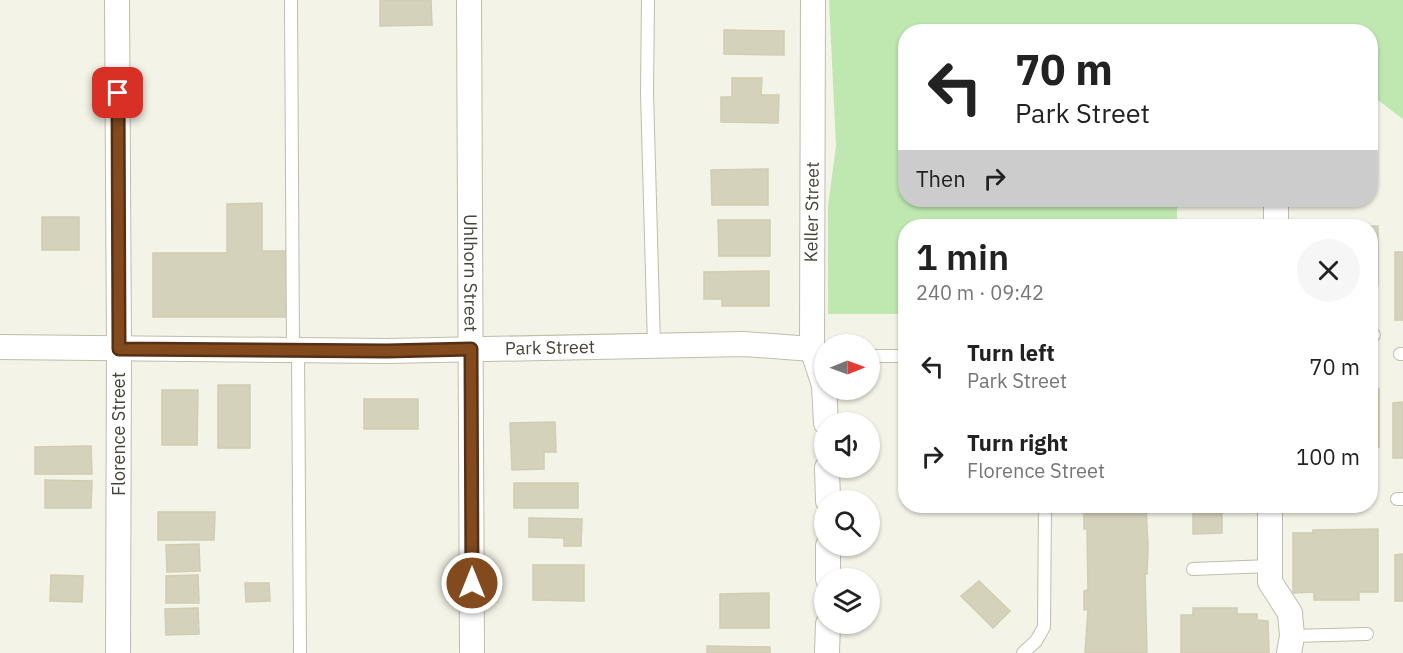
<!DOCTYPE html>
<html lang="en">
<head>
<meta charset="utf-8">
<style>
  body { margin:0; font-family:"IBM Plex Sans",sans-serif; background:#f6f6f6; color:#222; height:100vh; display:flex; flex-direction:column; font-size:22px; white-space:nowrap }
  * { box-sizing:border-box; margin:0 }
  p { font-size:20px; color:#767676 }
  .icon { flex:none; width:33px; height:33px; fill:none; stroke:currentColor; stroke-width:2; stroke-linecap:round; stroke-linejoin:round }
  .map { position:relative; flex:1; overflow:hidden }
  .panel { position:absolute; left:898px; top:219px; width:480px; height:294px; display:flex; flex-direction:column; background:#fff; border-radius:24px; box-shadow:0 2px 4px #0004 }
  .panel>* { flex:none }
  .hud { position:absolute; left:898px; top:24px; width:480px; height:183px; border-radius:24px; box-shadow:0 2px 4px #0004; background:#fff; color:#222; overflow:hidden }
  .needle { width:39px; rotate:89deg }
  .fabs { position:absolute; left:814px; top:334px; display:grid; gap:12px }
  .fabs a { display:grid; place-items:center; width:66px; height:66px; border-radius:50%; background:#fff; box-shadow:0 2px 4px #0004; font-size:30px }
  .pin { position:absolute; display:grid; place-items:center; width:51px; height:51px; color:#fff; margin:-26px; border-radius:12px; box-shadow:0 3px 9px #0006 }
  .me { position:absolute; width:66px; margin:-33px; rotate:0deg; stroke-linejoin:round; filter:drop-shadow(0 0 4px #0008) }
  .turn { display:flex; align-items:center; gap:21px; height:126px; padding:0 18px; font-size:27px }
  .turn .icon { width:78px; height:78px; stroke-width:2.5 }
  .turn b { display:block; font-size:42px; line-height:51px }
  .then { display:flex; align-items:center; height:57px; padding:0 18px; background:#0003; gap:12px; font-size:22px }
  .round { display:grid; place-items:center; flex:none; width:63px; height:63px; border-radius:32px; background:#f6f6f6 }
  .overview { display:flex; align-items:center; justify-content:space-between; height:102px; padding:0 18px }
  h1 { font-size:36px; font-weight:600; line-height:45px }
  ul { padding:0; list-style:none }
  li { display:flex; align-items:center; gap:18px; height:90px; padding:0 18px }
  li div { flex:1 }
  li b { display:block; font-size:22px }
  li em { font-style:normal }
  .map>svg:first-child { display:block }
</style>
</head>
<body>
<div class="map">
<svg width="1403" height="653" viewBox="0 0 1403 653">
  <rect width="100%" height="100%" fill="#f3f3e7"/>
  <path fill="#bee8b0" d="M829 0H1403V119L1371 95V32H906V200H1177V226H906V314H828V206L836 146Z"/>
  <g fill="#d5d2bc" stroke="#d0cdb0" stroke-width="1.5">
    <path d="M380 0H431L432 25 380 26Z"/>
    <path d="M724 30 784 31V55L724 54Z"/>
    <path d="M732 78H762L761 95H779L778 123 721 122V97H732Z"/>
    <path d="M768 169V205H712L711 170Z"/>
    <path d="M262 203V251H287V317H153V253H227V204Z"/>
    <rect x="42" y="217" width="37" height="33"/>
    <path d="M718 220H770V256H719Z"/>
    <path d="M1312 220 1359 221V226H1378V285H1371V226H1293H1311Z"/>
    <rect x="1395" y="252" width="8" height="68"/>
    <path d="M769 271V306H722V299H704V272Z"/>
    <rect x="218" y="385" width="32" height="63"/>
    <rect x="1371" y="389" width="8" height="58"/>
    <path d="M162 390H198L197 445H162Z"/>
    <rect x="364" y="399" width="54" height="30"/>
    <path d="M1403 402V458H1393V403Z"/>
    <path d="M555 422 556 452H544V469L512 470 510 423Z"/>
    <path d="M91 446 92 474H35V447Z"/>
    <path d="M45 480 92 481 91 508H45Z"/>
    <rect x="514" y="483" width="64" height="25"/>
    <path d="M1087 506H1146L1148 547 1147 574H1145L1147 653H1085L1088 609 1084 610V591L1088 590 1087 529H1084V510H1087Z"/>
    <path d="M1193 507H1222V533L1193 534Z"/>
    <path d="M158 512H215L214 540H158Z"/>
    <path d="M529 518 582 519 581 546H564V538L529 537Z"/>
    <path d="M1378 529V592H1359V600H1314V592L1293 593V533H1313V530Z"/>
    <path d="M199 544 200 571 167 572 166 545Z"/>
    <path d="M1403 554V601H1395V555Z"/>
    <path d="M533 565H584V601L533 600Z"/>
    <path d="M51 575 83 576 82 602 50 601Z"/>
    <path d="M198 575 199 603H166V576Z"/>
    <path d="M979 581 1010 611 993 628 961 596Z"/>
    <path d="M245 583H269L270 601 246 602Z"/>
    <path d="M769 593V628H720V594Z"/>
    <path d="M198 608 199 634 166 635 165 609Z"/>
    <path d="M1193 608H1237V614H1257V620L1268 621 1269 653H1181V615H1193Z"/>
    <path d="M707 646 770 647V653H707Z"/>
  </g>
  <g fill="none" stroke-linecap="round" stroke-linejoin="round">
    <defs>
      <g id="service">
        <path d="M291 0 293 350"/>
        <path d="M648 0 647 93 654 346"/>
        <path d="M1371 335H1374"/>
        <path d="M298 351 300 653"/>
        <path d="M1400 354H1403"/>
        <path d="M870 356H906"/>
        <path d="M1397 499H1403"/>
        <path d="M1193 569 1270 566"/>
        <path d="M1292 636 1367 634"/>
        <path d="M1023 653 1036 641 1044 627 1045 506"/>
      </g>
      <g id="minor">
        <path d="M117 0 119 349 118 653"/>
        <path id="s1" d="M469 0 472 653"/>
        <path d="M813 0 812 349 824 385 826 423"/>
        <path d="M1276 226V200"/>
        <path id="s2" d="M0 347 387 351 744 344 812 349"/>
        <path d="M827 468 828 501"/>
        <path d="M1270 506V582L1290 613 1292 636 1289 653"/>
        <path d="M828 579V546"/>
        <path d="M827 653 828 624"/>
      </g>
    </defs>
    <use href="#service" stroke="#bfbea9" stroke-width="14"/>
    <use href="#minor" stroke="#bfbea9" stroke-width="26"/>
    <use href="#service" stroke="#fff" stroke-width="12"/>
    <use href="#minor" stroke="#fff" stroke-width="24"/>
  </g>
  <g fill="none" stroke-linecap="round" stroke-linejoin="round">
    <defs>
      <path id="route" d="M118 93 119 349 387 351 471 349 472 583"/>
    </defs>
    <use href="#route" stroke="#553014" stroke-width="15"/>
    <use href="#route" stroke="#834a1e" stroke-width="10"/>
  </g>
  <g text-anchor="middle" stroke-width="4.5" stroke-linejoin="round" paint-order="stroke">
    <g font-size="18" fill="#474536" stroke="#fff">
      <text transform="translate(812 212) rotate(-89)" y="6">Keller Street</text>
      <text dy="6" stroke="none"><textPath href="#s1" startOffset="273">Uhlhorn Street</textPath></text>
      <text dy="6" stroke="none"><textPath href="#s2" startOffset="550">Park Street</textPath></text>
      <text transform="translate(119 434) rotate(-90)" y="6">Florence Street</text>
    </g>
  </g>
</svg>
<div class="fabs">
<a><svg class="needle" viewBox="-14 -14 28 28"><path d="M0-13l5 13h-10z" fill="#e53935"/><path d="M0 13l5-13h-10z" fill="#767676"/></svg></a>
<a><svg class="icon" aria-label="sound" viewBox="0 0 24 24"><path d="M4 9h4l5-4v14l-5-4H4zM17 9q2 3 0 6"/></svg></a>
<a><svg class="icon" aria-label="search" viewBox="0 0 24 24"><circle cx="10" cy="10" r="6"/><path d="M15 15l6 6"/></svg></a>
<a><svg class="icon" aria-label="layers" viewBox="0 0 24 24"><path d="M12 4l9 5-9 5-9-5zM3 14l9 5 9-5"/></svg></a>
</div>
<div class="pin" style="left:118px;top:93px;background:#d93025"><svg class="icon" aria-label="arrive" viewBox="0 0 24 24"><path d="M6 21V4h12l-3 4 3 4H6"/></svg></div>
<svg class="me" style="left:472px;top:583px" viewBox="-20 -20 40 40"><circle r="17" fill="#834a1e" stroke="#fff" stroke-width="3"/><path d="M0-11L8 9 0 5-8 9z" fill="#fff"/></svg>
<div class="hud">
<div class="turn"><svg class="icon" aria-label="left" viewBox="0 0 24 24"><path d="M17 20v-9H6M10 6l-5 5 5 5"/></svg><div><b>70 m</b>Park Street</div></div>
<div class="then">Then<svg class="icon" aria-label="right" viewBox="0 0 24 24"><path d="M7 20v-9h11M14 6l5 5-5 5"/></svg></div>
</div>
<section class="panel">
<div class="overview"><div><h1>1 min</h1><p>240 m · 09:42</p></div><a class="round"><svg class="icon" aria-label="close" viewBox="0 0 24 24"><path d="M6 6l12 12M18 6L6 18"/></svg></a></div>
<ul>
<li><svg class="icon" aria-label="left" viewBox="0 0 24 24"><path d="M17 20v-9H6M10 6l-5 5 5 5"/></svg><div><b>Turn left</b><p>Park Street</p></div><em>70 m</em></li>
<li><svg class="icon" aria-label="right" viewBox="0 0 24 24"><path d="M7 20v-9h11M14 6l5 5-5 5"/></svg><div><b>Turn right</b><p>Florence Street</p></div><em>100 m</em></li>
</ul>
</section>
</div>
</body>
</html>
